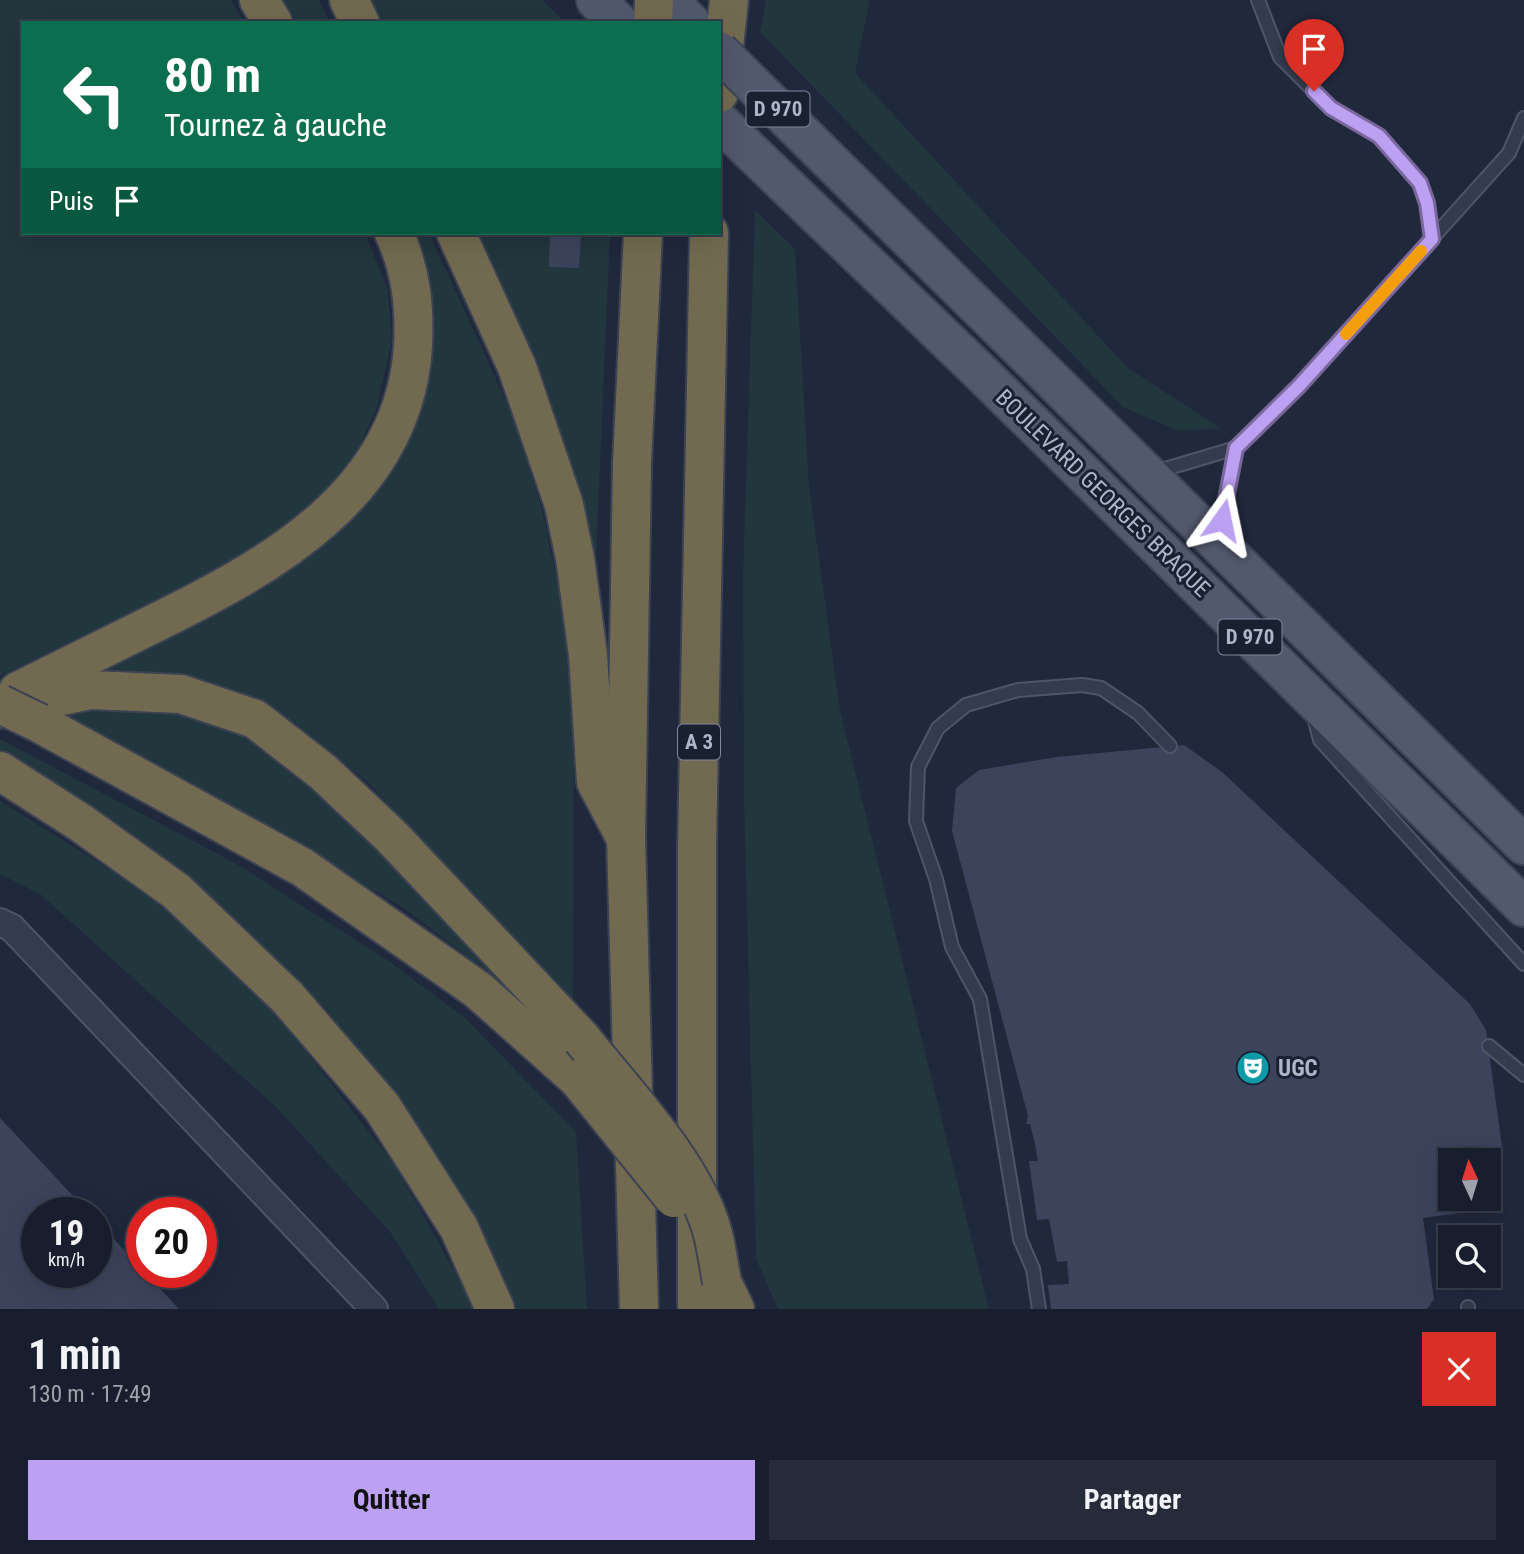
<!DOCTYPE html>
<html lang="fr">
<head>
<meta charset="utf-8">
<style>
  body { margin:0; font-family:"Roboto Condensed",sans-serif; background:#252b39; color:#f1f3f6; height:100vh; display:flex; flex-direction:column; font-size:26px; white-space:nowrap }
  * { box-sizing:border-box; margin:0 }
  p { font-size:23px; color:#9fa2aa }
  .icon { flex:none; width:38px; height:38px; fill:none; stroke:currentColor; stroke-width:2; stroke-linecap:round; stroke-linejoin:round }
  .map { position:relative; height:1309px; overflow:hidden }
  .side { display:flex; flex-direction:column; background:#181e2d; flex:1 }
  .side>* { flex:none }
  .hud { position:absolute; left:21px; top:21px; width:700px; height:214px; border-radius:0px; box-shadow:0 7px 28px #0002,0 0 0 2px #363c49; background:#0b6e4f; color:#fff; overflow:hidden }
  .needle { width:46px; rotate:356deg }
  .tools { position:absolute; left:1438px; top:1148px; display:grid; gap:14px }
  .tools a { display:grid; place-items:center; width:63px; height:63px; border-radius:0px; background:#181e2d; box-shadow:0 7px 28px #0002,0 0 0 2px #363c49; font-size:35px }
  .speed { position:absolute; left:21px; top:1197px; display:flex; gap:14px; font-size:35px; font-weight:700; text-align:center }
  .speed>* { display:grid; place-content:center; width:91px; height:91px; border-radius:50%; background:#181e2d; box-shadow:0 7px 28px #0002,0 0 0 2px #363c49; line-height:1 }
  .speed small { font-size:18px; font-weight:400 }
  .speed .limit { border:10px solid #d22; background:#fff; color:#111 }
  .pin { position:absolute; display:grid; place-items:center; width:60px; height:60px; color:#fff; margin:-72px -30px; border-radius:50% 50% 50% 0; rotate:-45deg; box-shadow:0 0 7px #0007 }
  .pin .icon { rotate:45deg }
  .me { position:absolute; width:77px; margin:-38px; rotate:12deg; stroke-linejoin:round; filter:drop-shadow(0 0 5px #0008) }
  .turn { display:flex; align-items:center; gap:24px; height:147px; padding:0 28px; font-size:32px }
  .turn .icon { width:91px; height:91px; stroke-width:2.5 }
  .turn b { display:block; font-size:49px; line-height:60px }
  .then { display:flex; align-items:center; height:66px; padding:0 28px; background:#0003; gap:14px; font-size:26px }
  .round { display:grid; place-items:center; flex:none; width:74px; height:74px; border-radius:0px; background:#252b39 }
  .overview { display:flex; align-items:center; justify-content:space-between; height:119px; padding:0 28px }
  h1 { font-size:42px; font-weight:700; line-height:52px }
  .cta { display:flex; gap:14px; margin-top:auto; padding:14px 28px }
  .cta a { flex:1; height:80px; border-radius:0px; background:#bca0f2; color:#111; font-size:28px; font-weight:700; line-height:80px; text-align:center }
  .cta a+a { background:#252b39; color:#f1f3f6 }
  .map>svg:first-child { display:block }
</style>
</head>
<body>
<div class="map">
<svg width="1524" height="1309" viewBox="0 0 1524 1309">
  <rect width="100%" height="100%" fill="#20283c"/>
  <g fill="#22363d">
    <path d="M0 0H231L244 23H23V233H365L388 290 392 340 377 407 351 466 277 540 0 676Z"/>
    <path d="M278 0H319L330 23H292Z"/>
    <path d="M362 0H542L566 23H373Z"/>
    <path d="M766 0H870L855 73 1128 368 1222 429 1178 431 1123 407 760 32Z"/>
    <path d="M755 210 795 249 809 486 840 711 989 1309H778L756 1259 744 800 743 574Z"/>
    <path d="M407 233H429L513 416 542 510 567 628 574 736 573 1015 369 783 293 722 239 695 65 676 258 585 335 535 389 472 418 401Z"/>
    <path d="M469 233H610L595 579Z"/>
    <path d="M127 703 215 720 275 747 371 840 501 982 402 907 214 796 55 714Z"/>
    <path d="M0 739 237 864 390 962 466 1019 576 1132 587 1309H509L415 1133 328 1011 209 894 66 789 0 752Z"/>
    <path d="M0 801 157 899 275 1012 394 1164 476 1309H439L390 1232 278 1109 40 894 0 874Z"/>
  </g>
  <g fill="#3c445c">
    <path d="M550 233H581L579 268 549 267Z"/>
    <path d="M1184 745 1222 772 1470 1004 1486 1030 1503 1154 1502 1176 1489 1194V1160H1451V1199H1486L1460 1213 1423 1218 1434 1299 1427 1309H1051L1048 1285 1069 1284 1067 1261 1057 1262 1049 1219 1037 1220 1029 1161H1038L1035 1144 1030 1124H1026L1028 1116 952 831 956 788 979 770 1057 757Z"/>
    <path d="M0 1118 89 1213H37V1272H96V1220L179 1309H0Z"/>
  </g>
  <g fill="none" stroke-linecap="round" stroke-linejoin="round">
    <defs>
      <g id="lane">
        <path d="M1258 0 1280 57 1331 108 1379 136 1420 183 1427 203 1432 239"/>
        <path d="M1155 472 1236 448 1299 386 1509 153 1524 118"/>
        <path d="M1219 533 1236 448"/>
        <path d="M1314 717 1320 740 1524 964"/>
        <path d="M1489 1046 1524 1075"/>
        <path d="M1468 1307V1309"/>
        <path d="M1039 1309 1033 1269 1020 1239 980 999 952 947 936 879 916 821 918 767 938 728 966 705 1018 690 1082 685 1101 688 1138 713 1170 746"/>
      </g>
      <path id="street" d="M0 922 12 928 374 1309"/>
      <g id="primary">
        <path d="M596 0 619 23"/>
        <path d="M668 0 691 23"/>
        <path d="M719 121 975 367 1524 907"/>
        <path d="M836 167 1524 845"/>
      </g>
      <g id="highway">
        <path d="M259 0 273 23"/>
        <path d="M349 0 360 23"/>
        <path d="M653 23 654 0"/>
        <path d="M719 93 729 0"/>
        <path d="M456 233 517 367 564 505 575 558 588 655 596 782 625 837"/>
        <path d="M18 691C62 669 107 647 151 625 269 567 404 495 413 346 415 306 411 270 394 233"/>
        <path d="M0 709 91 690 181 694 255 719 323 772 392 837 582 1039"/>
        <path d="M39 723 302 867 478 990 578 1079"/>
        <path d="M0 771 81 823 176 891 287 997 382 1107 459 1228 495 1309"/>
        <path d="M722 1282 735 1309"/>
        <path d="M639 1309 626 838 632 463 643 233"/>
        <path d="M697 1309V847L709 233"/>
      </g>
    </defs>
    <use href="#lane" stroke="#4f5567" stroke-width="16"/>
    <use href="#street" stroke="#4f5567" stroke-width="30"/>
    <use href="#primary" stroke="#3d4455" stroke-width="42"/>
    <use href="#highway" stroke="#3c4253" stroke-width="42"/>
    <use href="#lane" stroke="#343b4c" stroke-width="12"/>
    <use href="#street" stroke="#343b4c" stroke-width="26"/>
    <use href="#primary" stroke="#52596c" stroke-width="38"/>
    <use href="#highway" stroke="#726a50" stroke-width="38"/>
    <defs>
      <path id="primary-bridge" d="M719 51 836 167"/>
      <g id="highway-bridge">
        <path d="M0 704 39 723"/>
        <path d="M582 1039C625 1093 696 1167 713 1234 717 1250 719 1266 722 1282"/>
        <path d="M578 1079 674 1198"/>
      </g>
    </defs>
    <use href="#primary-bridge" stroke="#3d4455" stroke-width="42" stroke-linecap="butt"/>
    <use href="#highway-bridge" stroke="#3c4253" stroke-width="42" stroke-linecap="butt"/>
    <use href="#primary-bridge" stroke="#52596c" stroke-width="38"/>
    <use href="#highway-bridge" stroke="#726a50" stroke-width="38"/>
  </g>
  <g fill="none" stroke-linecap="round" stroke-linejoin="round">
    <defs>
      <path id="route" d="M1222 520 1236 448 1299 386 1432 239 1427 203 1420 183 1379 136 1331 108 1314 91"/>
    </defs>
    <use href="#route" stroke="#7a689d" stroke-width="18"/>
    <use href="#route" stroke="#bca0f2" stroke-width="12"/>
    <path stroke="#f59e0b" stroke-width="12" d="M1346 334 1421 251"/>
  </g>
  <defs>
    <symbol id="theatre-disc" viewBox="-11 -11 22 22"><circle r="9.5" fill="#0f9aa8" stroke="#192030"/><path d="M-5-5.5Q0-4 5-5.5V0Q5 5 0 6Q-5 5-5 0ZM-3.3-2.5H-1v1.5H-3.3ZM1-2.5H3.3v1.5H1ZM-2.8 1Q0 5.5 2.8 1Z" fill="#fff"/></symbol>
  </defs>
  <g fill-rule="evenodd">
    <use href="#theatre-disc" x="1234" y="1049" width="38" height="38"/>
  </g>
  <g text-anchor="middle" stroke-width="6" stroke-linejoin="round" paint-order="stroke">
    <g fill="#192030" stroke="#82889a" stroke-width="2">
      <rect x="746.5" y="91.5" width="63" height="35" rx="5"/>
      <rect x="1218.5" y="619.5" width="63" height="35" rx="5"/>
      <rect x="678" y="724.5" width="42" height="35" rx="5"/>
    </g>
    <g font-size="21" font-weight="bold" fill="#afb5c8">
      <text x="778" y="116">D 970</text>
      <text x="1250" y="644">D 970</text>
      <text x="699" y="749">A 3</text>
    </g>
    <g font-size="23" fill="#afb5c8" stroke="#192030">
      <text transform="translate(1103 493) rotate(44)" y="8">BOULEVARD GEORGES BRAQUE</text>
    </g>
    <g font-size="23" font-weight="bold" fill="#afb5c8" stroke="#192030" text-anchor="start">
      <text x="1278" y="1076">UGC</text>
    </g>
  </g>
</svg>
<div class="tools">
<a><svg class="needle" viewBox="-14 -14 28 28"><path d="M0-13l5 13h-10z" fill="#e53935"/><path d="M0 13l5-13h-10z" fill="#9fa2aa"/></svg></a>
<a><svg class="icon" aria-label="search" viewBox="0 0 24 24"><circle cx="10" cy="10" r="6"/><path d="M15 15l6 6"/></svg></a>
</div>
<div class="speed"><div>19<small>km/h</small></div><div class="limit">20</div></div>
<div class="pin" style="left:1314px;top:91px;background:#d93025"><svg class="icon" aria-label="arrive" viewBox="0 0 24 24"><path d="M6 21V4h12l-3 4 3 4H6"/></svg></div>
<svg class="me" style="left:1222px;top:520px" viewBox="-20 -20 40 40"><path d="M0-17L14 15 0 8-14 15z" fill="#bca0f2" stroke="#fff" stroke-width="4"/></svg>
<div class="hud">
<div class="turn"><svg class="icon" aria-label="left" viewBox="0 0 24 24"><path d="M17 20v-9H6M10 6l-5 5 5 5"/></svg><div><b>80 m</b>Tournez à gauche</div></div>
<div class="then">Puis<svg class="icon" aria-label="arrive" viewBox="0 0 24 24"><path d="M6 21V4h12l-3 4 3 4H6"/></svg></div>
</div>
</div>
<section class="side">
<div class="overview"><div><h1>1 min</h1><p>130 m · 17:49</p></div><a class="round" style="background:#d93025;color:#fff"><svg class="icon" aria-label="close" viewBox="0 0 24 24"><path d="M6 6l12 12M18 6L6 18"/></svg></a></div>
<div class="cta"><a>Quitter</a><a>Partager</a></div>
</section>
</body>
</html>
